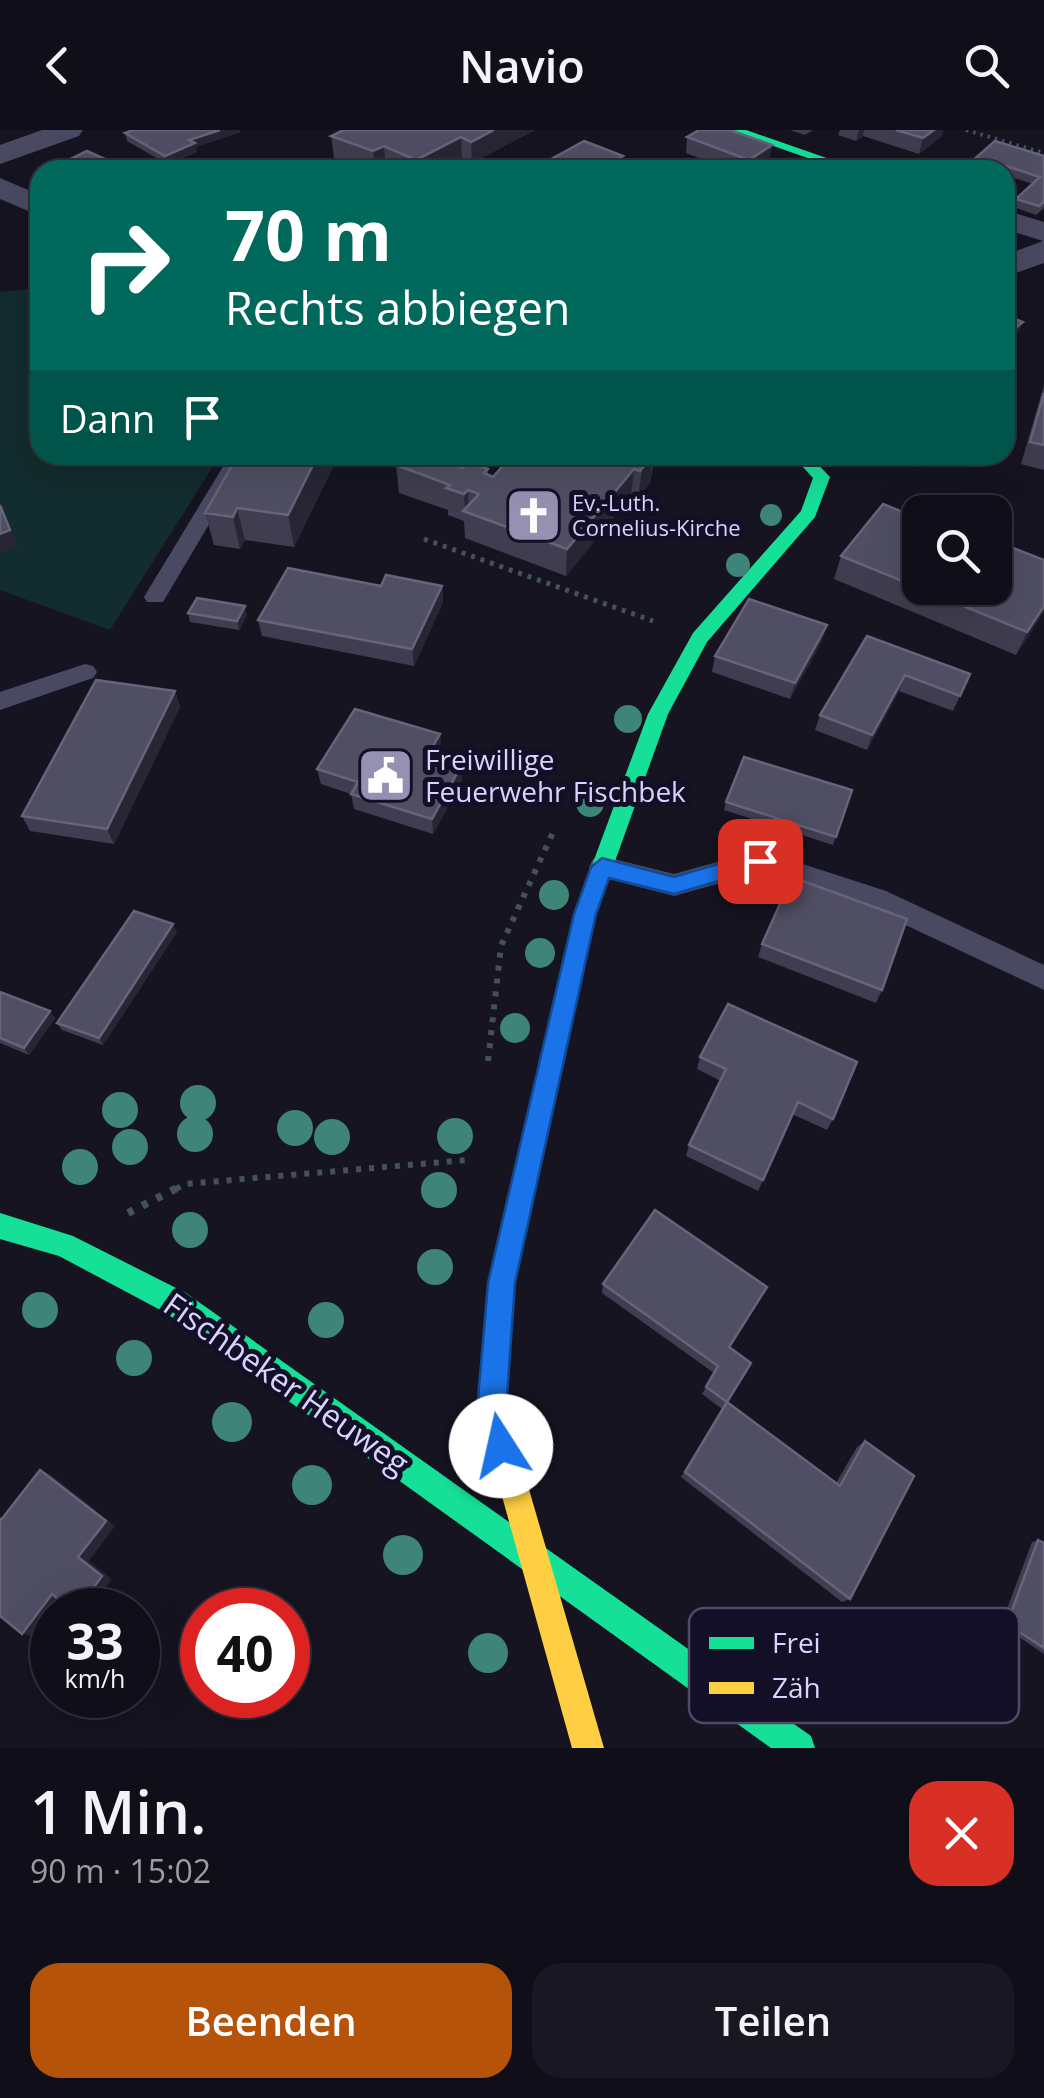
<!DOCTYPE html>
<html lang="de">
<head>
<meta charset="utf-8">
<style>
  body { margin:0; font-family:"Open Sans",sans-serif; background:#191822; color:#f1f3f6; height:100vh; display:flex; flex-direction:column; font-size:38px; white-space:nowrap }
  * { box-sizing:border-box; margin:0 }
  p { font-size:32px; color:#9c9ca2 }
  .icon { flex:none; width:55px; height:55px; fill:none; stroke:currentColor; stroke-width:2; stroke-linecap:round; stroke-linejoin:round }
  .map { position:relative; height:1618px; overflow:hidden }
  .drawer { display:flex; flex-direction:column; background:#100f19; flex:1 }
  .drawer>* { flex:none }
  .hud { position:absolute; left:30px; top:30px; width:985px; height:305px; border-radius:30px; box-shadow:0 10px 40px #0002,0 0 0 2px #302f38; background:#00695c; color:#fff; overflow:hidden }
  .controls { position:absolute; left:902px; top:365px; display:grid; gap:20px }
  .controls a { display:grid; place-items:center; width:110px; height:110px; border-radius:20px; background:#100f19; box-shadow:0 10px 40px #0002,0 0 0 2px #302f38; font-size:50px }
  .speed { position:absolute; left:30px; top:1458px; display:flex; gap:20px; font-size:50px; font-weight:700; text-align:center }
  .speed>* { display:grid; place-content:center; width:130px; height:130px; border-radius:50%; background:#100f19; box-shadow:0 10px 40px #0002,0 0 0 2px #302f38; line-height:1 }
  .speed small { font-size:25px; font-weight:400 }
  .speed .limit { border:15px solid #d22; background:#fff; color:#111 }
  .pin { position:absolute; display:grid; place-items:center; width:85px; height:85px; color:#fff; margin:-42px; border-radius:20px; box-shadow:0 5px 15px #0006 }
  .me { position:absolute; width:110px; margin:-55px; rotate:350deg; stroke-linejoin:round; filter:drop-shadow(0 0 8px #0008) }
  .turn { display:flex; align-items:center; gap:35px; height:210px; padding:0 30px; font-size:45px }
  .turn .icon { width:130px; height:130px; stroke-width:2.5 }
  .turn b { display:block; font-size:70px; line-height:85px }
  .then { display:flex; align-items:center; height:95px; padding:0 30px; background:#0003; gap:20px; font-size:38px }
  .round { display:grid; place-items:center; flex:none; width:105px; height:105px; border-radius:30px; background:#191822 }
  .head { display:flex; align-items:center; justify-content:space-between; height:170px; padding:0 30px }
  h1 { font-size:60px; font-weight:600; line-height:75px }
  .primary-button { display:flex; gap:20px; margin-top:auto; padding:20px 30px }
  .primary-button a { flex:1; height:115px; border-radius:30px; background:#b45309; color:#fff; font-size:40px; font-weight:600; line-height:115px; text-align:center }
  .primary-button a+a { background:#191822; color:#f1f3f6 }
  header { display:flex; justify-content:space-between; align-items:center; height:130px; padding:0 30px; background:#100f19; font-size:45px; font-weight:600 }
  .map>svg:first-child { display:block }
</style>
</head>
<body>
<header><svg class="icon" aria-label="back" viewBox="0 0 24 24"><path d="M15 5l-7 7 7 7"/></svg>Navio<svg class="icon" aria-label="search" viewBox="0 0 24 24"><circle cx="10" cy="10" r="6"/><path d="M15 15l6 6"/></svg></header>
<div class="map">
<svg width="1044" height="1618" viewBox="0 0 1044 1618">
  <rect width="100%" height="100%" fill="#161421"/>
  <path fill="#132c2d" d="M40 158V325H220L110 500 0 460V162Z"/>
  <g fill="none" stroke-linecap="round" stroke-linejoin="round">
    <path stroke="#44505f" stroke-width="4" stroke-dasharray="2.5 5" stroke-linecap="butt" d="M966 0 1044 23"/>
    <path stroke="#44505f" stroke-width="5" stroke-dasharray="4 6" stroke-linecap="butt" d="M424 409 653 491"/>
    <g stroke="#44505f" stroke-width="6" stroke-dasharray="5 8" stroke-linecap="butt">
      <path d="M488 931 501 816 554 700"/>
      <path d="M176 1059 185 1054 467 1030"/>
    </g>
    <path stroke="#44505f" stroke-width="8" stroke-dasharray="6 10" stroke-linecap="butt" d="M128 1083 181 1056"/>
    <g fill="#4a4962" fill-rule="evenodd">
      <path d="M230 325H250L163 472H147L144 467Z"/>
      <path d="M85 534 93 536 97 542 93 548 0 580V562Z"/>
      <path d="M760 720 886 761 1044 835V860L867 777 760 742 674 766 593 745 589 737 593 729 602 726 674 744Z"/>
    </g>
    <g fill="#4a4962" fill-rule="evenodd">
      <path d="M42 0H83L79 6 0 34V15Z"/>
      <path d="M0 48 40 65V86L0 69Z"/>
      <path d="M1005 80 1044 92V133L1005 147V125L1043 111 1005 99Z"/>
    </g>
    <g fill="#16e098" fill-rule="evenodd">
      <path d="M728 0H746L861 40H842Z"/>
      <path d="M792 325H809L830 347 815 387 707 512 668 584 596 784 524 1109 520 1118 511 1122 502 1118 498 1109 574 784 648 584 693 503 801 381 813 348Z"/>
      <path d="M0 1083 73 1106 186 1163 811 1606 815 1618H771L166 1183 59 1126 0 1109Z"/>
    </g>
    <path fill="#ffcf43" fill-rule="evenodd" d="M511 1096 520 1100 524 1109 514 1153 506 1280 604 1618H572L478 1280 488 1153 502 1100Z"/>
  </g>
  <g fill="#3e8478">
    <circle cx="771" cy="385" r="11"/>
    <circle cx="738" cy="435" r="12"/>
    <circle cx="628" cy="589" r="14"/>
    <circle cx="590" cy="673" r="14"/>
    <circle cx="554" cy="765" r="15"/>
    <circle cx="540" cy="823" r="15"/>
    <circle cx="515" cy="898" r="15"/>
    <circle cx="198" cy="973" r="18"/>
    <circle cx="120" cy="980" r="18"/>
    <circle cx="295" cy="998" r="18"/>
    <circle cx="195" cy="1004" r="18"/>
    <circle cx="455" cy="1006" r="18"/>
    <circle cx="332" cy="1007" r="18"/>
    <circle cx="130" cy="1017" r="18"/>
    <circle cx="80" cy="1037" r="18"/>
    <circle cx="439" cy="1060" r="18"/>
    <circle cx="190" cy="1100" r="18"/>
    <circle cx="435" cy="1137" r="18"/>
    <circle cx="40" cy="1180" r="18"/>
    <circle cx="326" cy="1190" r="18"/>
    <circle cx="134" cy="1228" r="18"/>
    <circle cx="232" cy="1292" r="20"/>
    <circle cx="312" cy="1355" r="20"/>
    <circle cx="403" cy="1425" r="20"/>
    <circle cx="488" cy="1523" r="20"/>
  </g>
  <g fill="#403d50">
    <path d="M344 0H535L472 33 462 29 441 40H391L386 38 382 40H366L334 28 331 6Z"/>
    <path d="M790 0H813L805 5Z"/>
    <path d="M840 0H943L942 6 919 24 863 6 856 11 838 5Z"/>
    <path d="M240 2 196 17 197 22 167 34 127 11 125 3Z"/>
    <path d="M687 7 772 15 769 31 756 40H730L686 23Z"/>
    <path d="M623 26 622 40H552L553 28Z"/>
    <path d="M1044 26V78L1036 85 1013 77 1016 69 1033 54 1005 45V40H962Z"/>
    <path d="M1044 255V340L1021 334Z"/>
    <path d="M238 325H356L351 337 334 335 294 417 245 410 240 419 214 415 205 383Z"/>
    <path d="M512 325H655L650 353 638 368 631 366 566 446 465 408 464 391 448 385V380L399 363 396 335 488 339V345L493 347Z"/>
    <path d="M841 426 920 458 1044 481 1016 525 834 449Z"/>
    <path d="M381 456H442L443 472 414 536 262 506 258 490Z"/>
    <path d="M188 483 247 485 239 500 190 492Z"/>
    <path d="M867 506 970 544 953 581 899 561 867 620 815 600 820 585Z"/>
    <path d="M822 511 790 569 712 542 715 526Z"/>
    <path d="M175 561 180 577 114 714 30 701 22 686Z"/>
    <path d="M440 604 441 619 436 628 461 636 462 651 433 704 354 679 351 664 321 654 317 639Z"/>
    <path d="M852 660 833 715 724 680 726 672Z"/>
    <path d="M177 802 103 915 62 900 57 893Z"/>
    <path d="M762 814 882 860 876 873 758 827Z"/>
    <path d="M0 862 55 888 29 925 0 913Z"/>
    <path d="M700 927 833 989 827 1000 792 984 758 1061 686 1026 689 1015 721 951 697 939Z"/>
    <path d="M603 1154 729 1217 727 1272 836 1353 857 1317 865 1311 850 1469 842 1472 681 1347 722 1279 702 1264 714 1243 602 1163Z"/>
    <path d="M1038 1410 1044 1413V1524L1001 1495 1032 1412Z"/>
  </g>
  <g fill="#282635">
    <path d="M220 0H240V2L196 17 197 22 167 34 165 26 189 10Z"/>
    <path d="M494 0H535L472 33 471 12Z"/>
    <path d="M859 0H864L863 6 856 11Z"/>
    <path d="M934 0H943L942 6 919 24 923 8Z"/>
    <path d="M461 7 462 29 441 40H417L416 30Z"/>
    <path d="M772 15 769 31 756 40H747L749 30Z"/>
    <path d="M384 16 386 38 382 40H375L373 21Z"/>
    <path d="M623 26 622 40H598Z"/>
    <path d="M1023 192 1019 201 1005 213V206Z"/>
    <path d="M318 325H333L334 335 294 417 288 385Z"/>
    <path d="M349 325H356L351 337Z"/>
    <path d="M644 325H655L654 333 652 336 650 353 638 368Z"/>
    <path d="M634 339 631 366 566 446 567 419Z"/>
    <path d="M468 360 469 383 465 382 464 364Z"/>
    <path d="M237 378 245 410 240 419 233 387Z"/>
    <path d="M4 384 18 417 0 423V404Z"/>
    <path d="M442 456 443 472 414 536 412 519Z"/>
    <path d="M245 476 247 485 239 500 237 491Z"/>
    <path d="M1044 476V481L1016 525 1027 502Z"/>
    <path d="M827 495 822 511 790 569 795 553Z"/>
    <path d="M905 545 899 561 867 620 872 605Z"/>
    <path d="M175 561 180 577 114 714 107 699Z"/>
    <path d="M440 604 441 619 429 641 427 626Z"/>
    <path d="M461 636 462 651 433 704 432 689Z"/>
    <path d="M173 794 177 802 103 915 99 908Z"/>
    <path d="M50 881 55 888 29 925 24 918Z"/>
    <path d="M40 1340 51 1345 115 1396 89 1431 112 1449 89 1480H77L78 1427Z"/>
    <path d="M52 1464 63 1467 34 1506 22 1504Z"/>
  </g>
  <g fill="#504e63" stroke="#66637b" stroke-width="2.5">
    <path d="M133 0H220L189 10 195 13 165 26 125 3Z"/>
    <path d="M344 0H494L471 12 461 7 416 30 384 16 373 21 331 6Z"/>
    <path d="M699 0H730L772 15 749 30 687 7Z"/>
    <path d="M896 0H934L923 8Z"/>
    <path d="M584 11 623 26 598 40H582L553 28Z"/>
    <path d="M995 11 1044 26V72L1039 76 1016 69 1040 47 1006 36 1001 40H962Z"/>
    <path d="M87 21 129 40H53L50 39Z"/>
    <path d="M252 32 268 40H235Z"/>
    <path d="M832 32 855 40H822Z"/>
    <path d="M1005 185 1023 192 1005 206Z"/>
    <path d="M1044 263V315L1030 312Z"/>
    <path d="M238 325H318L288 385 237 378 233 387 205 383Z"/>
    <path d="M407 325H426L463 338 469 332 488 339 484 343 493 347 512 325H653L640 341 634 339 567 419 463 381 479 364 468 360 464 364 446 358 450 355 396 335Z"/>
    <path d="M883 374 920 389V458H995V411L1044 430V476L1027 502 841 426Z"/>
    <path d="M0 375 10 400 0 404Z"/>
    <path d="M288 438 381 456 386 445 442 456 412 519 258 490Z"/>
    <path d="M197 468 245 476 237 491 188 483Z"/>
    <path d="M749 469 827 495 795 553 715 526Z"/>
    <path d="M867 506 970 544 960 566 905 545 872 605 820 585Z"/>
    <path d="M96 550 175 561 107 699 22 686Z"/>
    <path d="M355 579 440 604 427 626 461 636 432 689 351 664 358 652 317 639Z"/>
    <path d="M744 627 852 660 836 707 726 672Z"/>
    <path d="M792 747 907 789 882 860 762 814Z"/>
    <path d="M134 781 173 794 99 908 57 893Z"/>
    <path d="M0 862 50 881 24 918 0 908Z"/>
    <path d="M728 874 857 932 833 989 798 972 763 1050 689 1015 726 939 700 927Z"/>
    <path d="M655 1080 767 1157 729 1217 751 1233 727 1272 840 1356 865 1311 914 1346 850 1469 685 1342 727 1272 706 1257 718 1236 603 1154Z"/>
    <path d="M40 1340 106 1391 78 1427 102 1446 77 1480H71L52 1464 22 1504 0 1486V1389L1 1390Z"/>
    <path d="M1038 1410 1044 1413V1518L1007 1494Z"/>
  </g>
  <path fill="#1a73e8" stroke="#114b97" stroke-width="2.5" d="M760 722 767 725 771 731 767 737 674 764 609 748 596 784 515 1153 506 1280 516 1316 512 1327 501 1331 491 1327 477 1280 488 1153 574 784 591 737 602 728 674 747Z"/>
  <defs>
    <symbol id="church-square" viewBox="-11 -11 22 22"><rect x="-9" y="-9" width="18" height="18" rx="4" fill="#9591b1" stroke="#130f26"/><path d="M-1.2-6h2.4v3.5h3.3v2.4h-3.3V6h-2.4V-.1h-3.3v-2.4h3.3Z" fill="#fff"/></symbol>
    <symbol id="civic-square" viewBox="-11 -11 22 22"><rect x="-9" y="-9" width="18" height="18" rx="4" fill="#9591b1" stroke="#130f26"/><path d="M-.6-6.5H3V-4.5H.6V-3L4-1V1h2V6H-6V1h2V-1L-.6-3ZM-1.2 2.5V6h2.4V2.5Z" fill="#fff"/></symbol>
  </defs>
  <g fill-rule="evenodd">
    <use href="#church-square" x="502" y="354" width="63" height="63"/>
    <use href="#civic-square" x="354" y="614" width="63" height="63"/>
  </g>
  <g text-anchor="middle" stroke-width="10" stroke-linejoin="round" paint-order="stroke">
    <g font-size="22" fill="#d9d4ff" stroke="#130f26" text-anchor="start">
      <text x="572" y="381">Ev.-Luth.<tspan x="572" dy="25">Cornelius-Kirche</tspan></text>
    </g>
    <g font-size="28" fill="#d9d4ff" stroke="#130f26" text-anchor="start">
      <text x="425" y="640">Freiwillige<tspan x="425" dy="32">Feuerwehr Fischbek</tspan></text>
    </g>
    <g font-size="32" fill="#d9d4ff" stroke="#130f26">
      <text transform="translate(286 1254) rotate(35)" y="11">Fischbeker Heuweg</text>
    </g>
  </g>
  <rect x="689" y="1478" width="330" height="115" rx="15" fill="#130f26" stroke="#4e4a67" stroke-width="2.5"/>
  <rect x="709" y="1507" width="45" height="12" fill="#16e098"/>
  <rect x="709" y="1552" width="45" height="12" fill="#ffcf43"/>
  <g font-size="28" fill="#d9d4ff">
    <text x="772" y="1523">Frei</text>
    <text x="772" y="1568">Zäh</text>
  </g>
</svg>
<div class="controls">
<a><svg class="icon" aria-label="search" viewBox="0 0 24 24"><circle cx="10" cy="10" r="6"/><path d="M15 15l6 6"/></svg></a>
</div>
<div class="speed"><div>33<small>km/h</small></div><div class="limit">40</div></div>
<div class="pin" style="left:760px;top:731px;background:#d93025"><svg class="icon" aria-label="arrive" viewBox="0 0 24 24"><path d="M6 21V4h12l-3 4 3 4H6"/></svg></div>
<svg class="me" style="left:501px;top:1316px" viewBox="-20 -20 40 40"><circle r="19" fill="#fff"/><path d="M0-13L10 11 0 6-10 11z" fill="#1a73e8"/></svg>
<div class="hud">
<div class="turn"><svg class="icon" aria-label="right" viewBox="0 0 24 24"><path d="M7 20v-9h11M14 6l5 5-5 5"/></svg><div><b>70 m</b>Rechts abbiegen</div></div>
<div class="then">Dann<svg class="icon" aria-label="arrive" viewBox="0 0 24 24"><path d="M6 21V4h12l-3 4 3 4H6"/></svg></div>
</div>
</div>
<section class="drawer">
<div class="head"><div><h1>1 Min.</h1><p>90 m · 15:02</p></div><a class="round" style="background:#d93025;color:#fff"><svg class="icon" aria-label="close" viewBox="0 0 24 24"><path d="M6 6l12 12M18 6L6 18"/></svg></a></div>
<div class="primary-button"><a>Beenden</a><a>Teilen</a></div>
</section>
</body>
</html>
